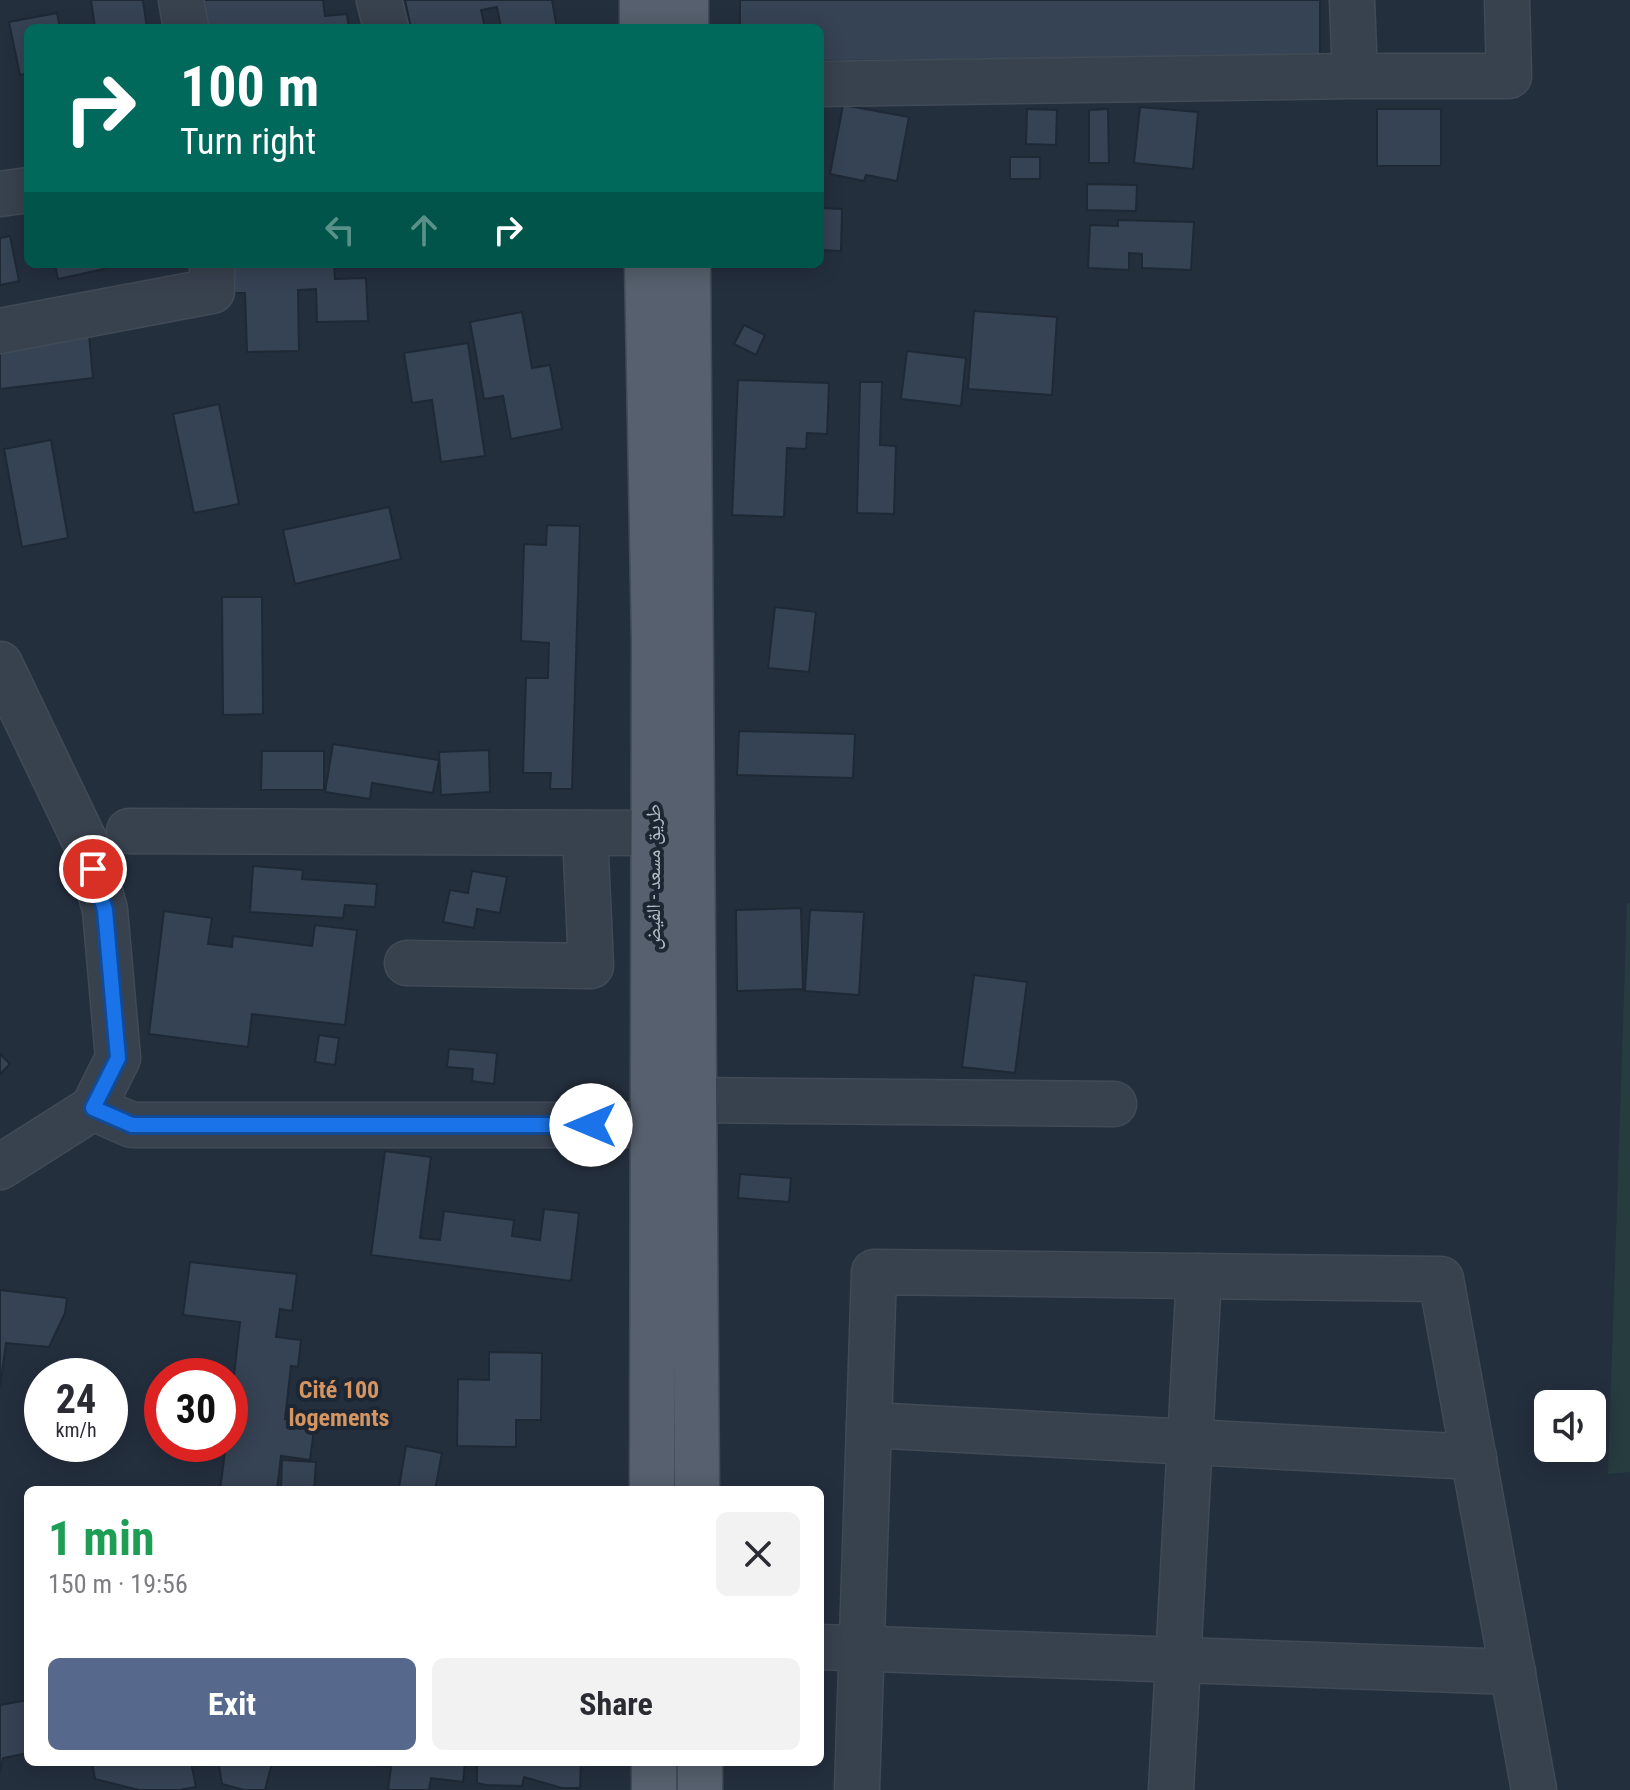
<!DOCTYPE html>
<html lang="en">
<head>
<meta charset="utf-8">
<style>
  body { margin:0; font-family:"Roboto Condensed","Noto Naskh Arabic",sans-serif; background:#f2f2f3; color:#2b2b33; height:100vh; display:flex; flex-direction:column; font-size:30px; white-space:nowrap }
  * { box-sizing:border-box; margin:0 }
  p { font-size:26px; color:#7c7c81 }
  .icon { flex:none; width:44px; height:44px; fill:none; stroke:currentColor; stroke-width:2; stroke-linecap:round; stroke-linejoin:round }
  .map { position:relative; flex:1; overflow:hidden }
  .sheet { position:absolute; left:24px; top:1486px; width:800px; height:280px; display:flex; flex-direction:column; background:#fff; border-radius:12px; box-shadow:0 4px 20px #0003 }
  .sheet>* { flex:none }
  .top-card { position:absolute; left:24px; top:24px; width:800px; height:244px; border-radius:12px; box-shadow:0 4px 20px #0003; background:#00695c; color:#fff; overflow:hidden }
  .buttons { position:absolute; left:1534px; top:1390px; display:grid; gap:16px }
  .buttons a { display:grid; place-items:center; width:72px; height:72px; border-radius:12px; background:#fff; box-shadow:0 4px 20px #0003; font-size:40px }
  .speed { position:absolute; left:24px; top:1358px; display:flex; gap:16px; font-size:40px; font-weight:700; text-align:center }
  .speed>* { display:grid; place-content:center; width:104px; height:104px; border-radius:50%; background:#fff; box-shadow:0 4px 20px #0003; line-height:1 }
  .speed small { font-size:20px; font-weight:400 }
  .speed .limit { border:12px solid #d22; background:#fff; color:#111 }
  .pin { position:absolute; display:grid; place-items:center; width:68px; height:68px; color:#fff; margin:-34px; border:4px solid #fff; border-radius:50%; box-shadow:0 2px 8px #0007 }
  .me { position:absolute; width:88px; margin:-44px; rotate:270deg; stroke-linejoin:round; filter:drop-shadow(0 0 6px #0008) }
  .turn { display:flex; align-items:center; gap:28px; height:168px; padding:0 24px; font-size:36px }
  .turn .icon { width:104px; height:104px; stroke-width:2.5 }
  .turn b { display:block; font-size:56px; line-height:68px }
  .lanes { display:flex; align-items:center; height:76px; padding:0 24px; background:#0003; justify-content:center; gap:40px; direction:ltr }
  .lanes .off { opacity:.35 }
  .round { display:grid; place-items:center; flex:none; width:84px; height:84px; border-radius:12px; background:#f2f2f3 }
  .overview { display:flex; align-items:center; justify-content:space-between; height:136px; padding:0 24px }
  h1 { font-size:48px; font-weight:700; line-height:60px; color:#1e9e55 }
  .cta { display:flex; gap:16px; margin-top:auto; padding:16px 24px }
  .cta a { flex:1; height:92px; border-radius:12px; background:#56698c; color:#fff; font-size:32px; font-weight:700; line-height:92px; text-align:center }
  .cta a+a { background:#f2f2f3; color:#2b2b33 }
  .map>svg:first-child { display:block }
</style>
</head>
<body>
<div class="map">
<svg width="1630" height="1790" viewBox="0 0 1630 1790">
  <rect width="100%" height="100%" fill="#242f3e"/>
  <path fill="#263c3f" d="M1627 903H1630V1472L1608 1474Z"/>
  <g fill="#364354" stroke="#1f2835" stroke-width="2">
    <path d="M91 0H143L147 28H95Z"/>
    <path d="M198 0H323L325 16 347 14 349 28H201Z"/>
    <path d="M405 0H552L557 28H501L497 7 481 10 485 28H411Z"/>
    <path d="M740 0H1320V59L820 61V28H740Z"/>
    <path d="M57 13 60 28H28V73L20 75 9 22Z"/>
    <path d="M843 105 909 117 897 181 866 175 864 181 830 174Z"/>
    <path d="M1140 107 1198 112 1193 169 1134 163Z"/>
    <path d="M1027 109 1057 110 1056 145 1026 144Z"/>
    <path d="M1108 109 1109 163H1089V110Z"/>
    <rect x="1377" y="109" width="64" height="57"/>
    <rect x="1010" y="157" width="30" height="22"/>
    <path d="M1087 184 1137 185 1136 211 1087 210Z"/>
    <path d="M820 208 842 209 841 251 820 250Z"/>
    <path d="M1118 220 1194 222 1191 270 1142 268V254L1129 253V270L1088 268 1090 225 1118 226Z"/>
    <path d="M10 236 19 281 0 285V238Z"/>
    <path d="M55 264H103L104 269 58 279Z"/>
    <path d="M215 264H334L335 279 366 278 368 321 317 322 316 289 298 290 299 351 247 352 245 293H216Z"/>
    <path d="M974 311 1057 317 1052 395 968 389Z"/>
    <path d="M522 312 532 368 550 365 562 429 511 439 503 396 484 399 470 322Z"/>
    <path d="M744 325 765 335 756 355 734 344Z"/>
    <path d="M89 335 93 378 0 389V344Z"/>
    <path d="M468 343 485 456 441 462 432 400 412 403 404 353Z"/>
    <path d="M907 351 966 358 961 406 901 399Z"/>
    <path d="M738 380 829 383 827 434 807 433 806 449 787 448 784 517 732 515Z"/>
    <path d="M860 382H882L880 445 896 446 894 514 857 513Z"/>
    <path d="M219 404 239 504 194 513 173 414Z"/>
    <path d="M51 440 68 538 22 547 4 449Z"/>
    <path d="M389 507 401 559 295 584 283 530Z"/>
    <path d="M547 525 580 526 572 789H550L551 773H523L526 678H548L549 643 521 641 524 544 546 545Z"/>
    <path d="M222 597H262L263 714 223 715Z"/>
    <path d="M775 607 816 612 809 672 768 668Z"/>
    <path d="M739 731 855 734 853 778 737 775Z"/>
    <path d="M333 744 439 760 433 793 372 783 370 799 325 792Z"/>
    <path d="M489 750 490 792 441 795 439 752Z"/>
    <path d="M262 751H324V790H261Z"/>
    <path d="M253 866 303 870 302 879 377 884 375 907 345 905 343 918 250 912Z"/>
    <path d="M472 871 507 877 500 913 477 909 474 928 443 922 450 890 468 893Z"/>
    <path d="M801 908 803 989 737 991 736 910Z"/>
    <path d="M810 910 864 912 859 995 805 991Z"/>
    <path d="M164 911 212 918 208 944 232 947 233 936 312 946 315 925 357 930 345 1025 252 1014 248 1047 149 1034Z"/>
    <path d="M974 975 1027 982 1015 1073 962 1067Z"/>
    <path d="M319 1035 339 1038 335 1065 315 1062Z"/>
    <path d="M449 1049 497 1053 494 1084 472 1081 473 1069 447 1067Z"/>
    <path d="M0 1054 10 1064 0 1074Z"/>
    <path d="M385 1151 431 1157 420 1238 440 1240 444 1211 514 1220 512 1236 540 1240 544 1209 579 1213 571 1281 371 1255Z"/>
    <path d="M740 1174 791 1178 789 1202 738 1198Z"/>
    <path d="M190 1262 297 1274 292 1311 280 1309 276 1337 301 1340 298 1367 291 1366 285 1419 315 1422 310 1460 281 1456 277 1490H220L226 1444H230V1410L240 1322 183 1315Z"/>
    <path d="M0 1290 67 1298 65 1313 49 1347 6 1343 0 1387Z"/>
    <path d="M489 1352 542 1353 541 1420H516V1447L457 1446 458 1379 489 1380Z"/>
    <path d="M406 1446 442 1453 435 1490H415L399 1487Z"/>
    <path d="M282 1460 316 1462 314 1490H281Z"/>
    <path d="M28 1700V1753L3 1758 0 1772V1705Z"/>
    <path d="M92 1762H191L196 1787 180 1790H139L95 1779Z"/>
    <path d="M208 1762H276L272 1763 265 1790H244L222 1784 219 1765Z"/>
    <path d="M351 1762H465L463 1782 431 1778 429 1790H388L391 1767Z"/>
    <path d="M477 1762H581L580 1788H562L524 1777 522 1786 486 1785 477 1783Z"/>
  </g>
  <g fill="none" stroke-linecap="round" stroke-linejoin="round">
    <defs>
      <g id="minor">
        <path d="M181 0 186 28"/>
        <path d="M379 0 386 28"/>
        <path d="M1352 0 1355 76"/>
        <path d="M820 84 1355 76H1509L1507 0"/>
        <path d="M0 194 28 190"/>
        <path d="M0 331 212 291V264"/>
        <path d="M0 664 88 848 105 910 118 1058 93 1108 0 1167"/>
        <path d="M129 831 653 833"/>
        <path d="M407 963 591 966 585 833"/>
        <path d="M695 1100 1114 1104"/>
        <path d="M93 1108 132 1125H652"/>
        <path d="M869 1425 1474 1457"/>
        <path d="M820 1647 1513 1672"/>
        <path d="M857 1790 874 1272 1441 1279 1534 1790"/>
        <path d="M1171 1790 1199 1276"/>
      </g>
      <g id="major">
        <path d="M642 0V28"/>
        <path d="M686 0V28"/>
        <path d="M647 264 654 642 652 1490"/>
        <path d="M688 264 697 1490"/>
        <path d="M654 1762V1790"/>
        <path d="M700 1762V1790"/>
      </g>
    </defs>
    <use href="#minor" stroke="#414a57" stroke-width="47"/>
    <use href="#major" stroke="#414a57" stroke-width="47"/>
    <use href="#minor" stroke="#38414e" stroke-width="44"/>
    <use href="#major" stroke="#56606e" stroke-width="44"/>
  </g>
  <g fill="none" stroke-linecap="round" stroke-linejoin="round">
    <defs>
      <path id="route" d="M93 869 105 910 118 1058 93 1108 132 1125H591"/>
    </defs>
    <use href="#route" stroke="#114b97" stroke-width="20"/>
    <use href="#route" stroke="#1a73e8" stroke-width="14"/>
  </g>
  <g text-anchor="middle" stroke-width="8" stroke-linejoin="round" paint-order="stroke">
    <g font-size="20" fill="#b4bcc9" stroke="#1d2633">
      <text transform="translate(653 877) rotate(-90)" y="7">طريق مسعد - الفيض</text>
    </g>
    <g font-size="24" font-weight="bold" fill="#d59563" stroke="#1d2633">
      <text x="339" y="1398">Cité 100<tspan x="339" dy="28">logements</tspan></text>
    </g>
  </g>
</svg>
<div class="buttons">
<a><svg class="icon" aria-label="sound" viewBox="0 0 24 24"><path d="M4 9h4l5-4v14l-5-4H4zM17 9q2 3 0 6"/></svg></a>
</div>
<div class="speed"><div>24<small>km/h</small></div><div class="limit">30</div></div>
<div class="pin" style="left:93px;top:869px;background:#d93025"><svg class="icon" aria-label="arrive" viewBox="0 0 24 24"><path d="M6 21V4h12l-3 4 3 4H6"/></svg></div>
<svg class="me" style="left:591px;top:1125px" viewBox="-20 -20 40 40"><circle r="19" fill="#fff"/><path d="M0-13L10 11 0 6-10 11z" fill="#1a73e8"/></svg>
<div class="top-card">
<div class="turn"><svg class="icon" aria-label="right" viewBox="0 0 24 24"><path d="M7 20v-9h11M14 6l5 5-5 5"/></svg><div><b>100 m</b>Turn right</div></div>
<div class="lanes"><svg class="icon off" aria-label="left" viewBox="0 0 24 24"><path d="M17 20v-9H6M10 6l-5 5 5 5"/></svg><svg class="icon off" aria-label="ahead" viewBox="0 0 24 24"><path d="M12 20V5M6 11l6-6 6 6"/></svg><svg class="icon" aria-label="right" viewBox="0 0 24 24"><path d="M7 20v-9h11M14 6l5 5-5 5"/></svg></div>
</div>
<section class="sheet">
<div class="overview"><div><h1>1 min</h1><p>150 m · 19:56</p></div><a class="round"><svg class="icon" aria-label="close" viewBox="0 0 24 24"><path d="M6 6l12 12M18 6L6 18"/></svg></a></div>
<div class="cta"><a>Exit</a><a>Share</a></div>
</section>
</div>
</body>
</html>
